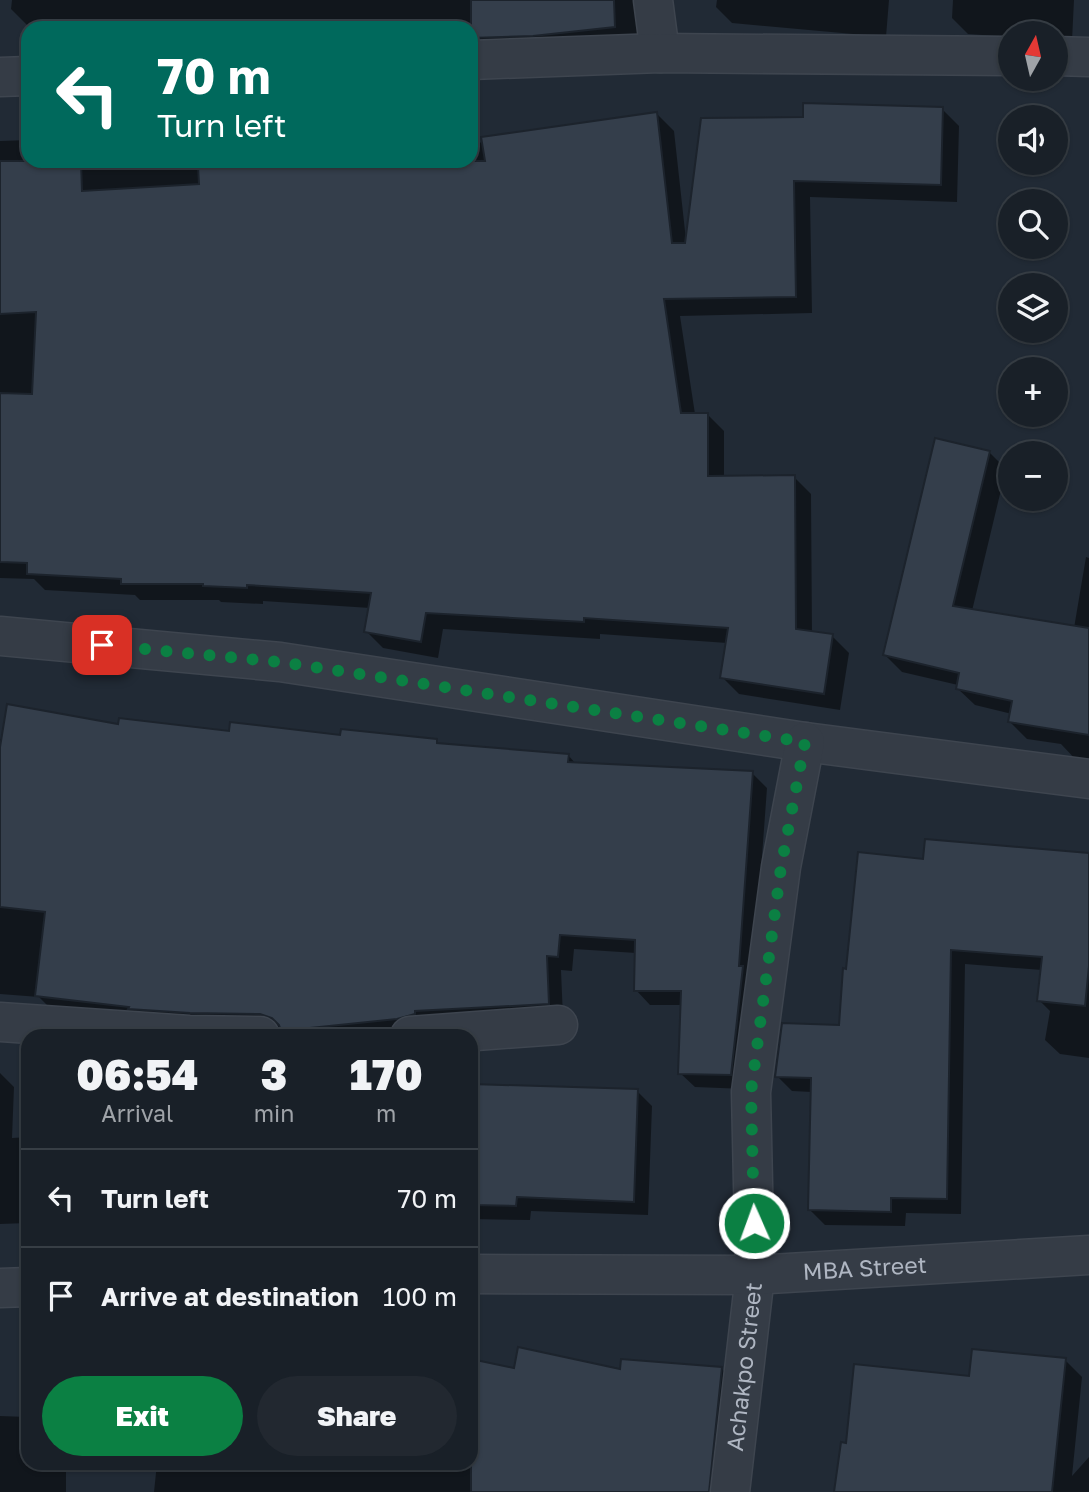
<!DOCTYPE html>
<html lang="en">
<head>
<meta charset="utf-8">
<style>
  body { margin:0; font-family:"Golos Text",sans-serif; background:#222830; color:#f1f3f6; height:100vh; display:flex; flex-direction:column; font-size:26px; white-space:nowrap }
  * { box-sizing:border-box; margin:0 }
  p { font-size:23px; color:#9fa3a8 }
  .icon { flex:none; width:38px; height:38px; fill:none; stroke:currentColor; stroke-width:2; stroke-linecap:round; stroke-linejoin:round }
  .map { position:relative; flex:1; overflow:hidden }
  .drawer { position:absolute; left:21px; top:1029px; width:457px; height:441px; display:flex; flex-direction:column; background:#192028; border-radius:21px; box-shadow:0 2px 5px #0004,0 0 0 2px #373e45 }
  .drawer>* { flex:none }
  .banner { position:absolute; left:21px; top:21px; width:457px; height:147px; border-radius:21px; box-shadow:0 2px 5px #0004,0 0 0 2px #373e45; background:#00695c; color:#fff; overflow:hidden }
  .needle { width:46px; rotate:8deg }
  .fabs { position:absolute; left:998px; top:21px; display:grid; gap:14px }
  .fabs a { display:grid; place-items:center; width:70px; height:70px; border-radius:50%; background:#192028; box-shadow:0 2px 5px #0004,0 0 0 2px #373e45; font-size:35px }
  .pin { position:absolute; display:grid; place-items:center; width:60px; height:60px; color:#fff; margin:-30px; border-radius:14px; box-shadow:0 4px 10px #0006 }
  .me { position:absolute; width:77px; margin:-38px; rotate:358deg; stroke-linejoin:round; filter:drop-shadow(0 0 5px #0008) }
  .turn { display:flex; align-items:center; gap:24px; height:147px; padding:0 21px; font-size:32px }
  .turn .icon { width:91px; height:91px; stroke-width:2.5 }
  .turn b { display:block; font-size:49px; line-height:60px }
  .eta { display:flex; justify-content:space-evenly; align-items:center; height:119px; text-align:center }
  .eta b { font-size:42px; font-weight:800; line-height:49px }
  .primary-button { display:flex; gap:14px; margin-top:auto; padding:14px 21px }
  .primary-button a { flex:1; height:80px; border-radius:42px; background:#0b8043; color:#fff; font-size:28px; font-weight:800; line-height:80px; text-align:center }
  .primary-button a+a { background:#222830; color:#f1f3f6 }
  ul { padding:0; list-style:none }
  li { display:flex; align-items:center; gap:21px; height:98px; padding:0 21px; border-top:2px solid #373e45 }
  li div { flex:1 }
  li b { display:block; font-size:26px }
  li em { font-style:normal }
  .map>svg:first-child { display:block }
</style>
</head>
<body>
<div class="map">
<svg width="1089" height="1492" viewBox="0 0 1089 1492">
  <rect width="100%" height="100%" fill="#212a35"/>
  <g fill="#0007">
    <path d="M12 0H656L649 40 471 54V28H78L27 25 11 9Z"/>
    <path d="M717 0H889L886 37 732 23 716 7Z"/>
    <path d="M953 0H1074L1072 41 1055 40V33H1010V37L968 34 952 18Z"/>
    <path d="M942 109 959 126 957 202 810 197 812 313 680 316 695 414H707L724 431V477H794L811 494 812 633 832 636 849 653 840 710 739 694 722 677 727 643 600 634V639L443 629 438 658 383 648 366 631 370 608 263 601V604L221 602 219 600H140L135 595 45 590 34 579 0 578V141L28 140V161H220V167L281 161H471V144L657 114 674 131 686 240 805 119Z"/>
    <path d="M989 452 1006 469 972 611 1074 628 1086 557 1089 558V764L1078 762 1061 744 1027 739 1010 722 1012 714 975 705 957 688 958 685 902 672 885 655Z"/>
    <path d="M120 726 230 733 436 741 441 745 568 755 576 764 752 773 767 788 745 1089 695 1087 680 1073 682 1005H650L636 990V953L574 949 572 971 561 970 563 1018 409 1036H292L287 1031 276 1028 51 1009 39 997 0 994V739Z"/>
    <path d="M1089 855V1058L1060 1054 1045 1040 1050 1011 1039 1000 1042 970 965 964 961 1214 906 1213 905 1226 825 1225 810 1210 812 1092 792 1091 777 1076 841 1026 848 970 925 861Z"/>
    <path d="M0 1073 14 1087 12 1138 28 1137V1223L0 1224Z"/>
    <path d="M471 1086 637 1091 652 1106 648 1215 531 1211 530 1220 471 1219Z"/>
    <path d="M471 1360 515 1370 622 1371 722 1369 737 1384 724 1492H154L157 1463H471Z"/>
    <path d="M1065 1360 1082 1377 1072 1476 1089 1457V1492H836L847 1445 971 1378Z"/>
    <path d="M0 1416 28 1417V1463H66V1492H0Z"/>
  </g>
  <g fill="#343e4b" stroke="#1c232c" stroke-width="2">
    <path d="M471 0H614L615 27 533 36 471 38Z"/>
    <path d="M803 103 943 107 941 185 794 181 796 297 664 299 681 413H708V476L795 475 796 629 833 634 824 694 720 678 728 628 584 618V622L426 613 421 642 364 632 371 593 247 585V588L203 586V584H121V579L27 574V563L0 562V393L32 394 36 312 0 314V161H81L82 191 199 184 198 167 274 161H485L481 137 657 112 672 243H685L701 118 803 117Z"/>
    <path d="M935 438 990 451 953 606 1089 628V735L1008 722 1012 701 956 689 959 673 883 655Z"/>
    <path d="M7 704 118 724 119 718 229 731 230 722 340 735 341 729 437 739V743L569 754 568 762 753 771 739 966H743L731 1075 678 1074 681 991H634L635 940 560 935 558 957 547 956 549 1004 415 1011V1014L397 1019 281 1031 279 1025 272 1018 260 1014 190 1013 128 1009 129 1007 35 996 45 912 0 907V747Z"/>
    <path d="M925 839 1089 853V966L1085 1006 1037 1001 1042 957 951 950 947 1199 891 1198V1212L808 1210 811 1078 775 1077 782 1023 839 1025 843 968 846 969 858 852 923 859Z"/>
    <path d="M471 1084 638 1089 634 1202 517 1197 516 1206 471 1205Z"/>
    <path d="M518 1347 620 1369 621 1359 722 1367 709 1492H471V1359L514 1368Z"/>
    <path d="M972 1349 1066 1358 1052 1492H834L841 1442 846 1443 854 1364 969 1376Z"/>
  </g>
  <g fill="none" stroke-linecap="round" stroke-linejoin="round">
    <defs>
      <g id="minor">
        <path d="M653 0 660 53"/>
        <path d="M1055 56 1089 57"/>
        <path d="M471 60 660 53 1010 56"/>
        <path d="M0 77 28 76"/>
        <path d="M0 636 280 662 805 742 1089 779"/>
        <path d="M0 1022 189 1035 260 1036"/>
        <path d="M410 1036 558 1025"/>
        <path id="s1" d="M730 1492 755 1275 751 1092 781 867 805 742"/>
      </g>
      <g id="tertiary">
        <path id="s2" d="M471 1274 755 1275 1089 1255"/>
        <path d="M0 1288 28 1287"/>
      </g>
    </defs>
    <use href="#minor" stroke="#3e454f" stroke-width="41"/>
    <use href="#tertiary" stroke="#3e454f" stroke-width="41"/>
    <use href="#minor" stroke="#353c46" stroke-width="38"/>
    <use href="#tertiary" stroke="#353c46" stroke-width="38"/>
  </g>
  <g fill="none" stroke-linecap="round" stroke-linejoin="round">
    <path stroke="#0b8043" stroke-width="12" stroke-dasharray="0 21.6" d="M102 645 280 662 805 742 781 867 751 1092 754 1223"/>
  </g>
  <g text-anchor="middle" stroke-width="7" stroke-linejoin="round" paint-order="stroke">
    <g font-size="23" fill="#afb6c2" stroke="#1a212a">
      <text dy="8" stroke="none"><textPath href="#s2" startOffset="394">MBA Street</textPath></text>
      <text dy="8" stroke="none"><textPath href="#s1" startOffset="126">Achakpo Street</textPath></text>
    </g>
  </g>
</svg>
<div class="fabs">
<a><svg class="needle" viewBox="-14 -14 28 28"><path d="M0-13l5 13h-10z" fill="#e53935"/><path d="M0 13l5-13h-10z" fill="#9fa3a8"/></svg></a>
<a><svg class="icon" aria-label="sound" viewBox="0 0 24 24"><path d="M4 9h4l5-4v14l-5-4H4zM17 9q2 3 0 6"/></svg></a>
<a><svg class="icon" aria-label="search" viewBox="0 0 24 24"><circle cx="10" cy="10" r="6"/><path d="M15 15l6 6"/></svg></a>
<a><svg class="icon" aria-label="layers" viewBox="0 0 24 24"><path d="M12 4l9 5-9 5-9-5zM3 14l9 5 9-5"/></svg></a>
<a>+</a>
<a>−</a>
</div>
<div class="pin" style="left:102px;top:645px;background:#d93025"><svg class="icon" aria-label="arrive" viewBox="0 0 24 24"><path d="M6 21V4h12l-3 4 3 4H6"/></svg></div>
<svg class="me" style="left:754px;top:1223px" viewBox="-20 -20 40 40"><circle r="17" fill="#0b8043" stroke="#fff" stroke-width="3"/><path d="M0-11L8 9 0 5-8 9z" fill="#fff"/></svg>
<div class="banner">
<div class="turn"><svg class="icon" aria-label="left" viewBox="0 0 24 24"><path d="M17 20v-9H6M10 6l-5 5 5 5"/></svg><div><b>70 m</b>Turn left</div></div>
</div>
<section class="drawer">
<div class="eta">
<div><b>06:54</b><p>Arrival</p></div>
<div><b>3</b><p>min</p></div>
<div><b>170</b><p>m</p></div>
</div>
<ul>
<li><svg class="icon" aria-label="left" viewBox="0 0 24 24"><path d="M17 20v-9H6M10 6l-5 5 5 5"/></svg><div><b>Turn left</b></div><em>70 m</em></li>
<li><svg class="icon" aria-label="arrive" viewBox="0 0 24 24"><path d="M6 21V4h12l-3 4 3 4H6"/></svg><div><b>Arrive at destination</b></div><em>100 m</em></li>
</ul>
<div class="primary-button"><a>Exit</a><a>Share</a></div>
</section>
</div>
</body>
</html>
